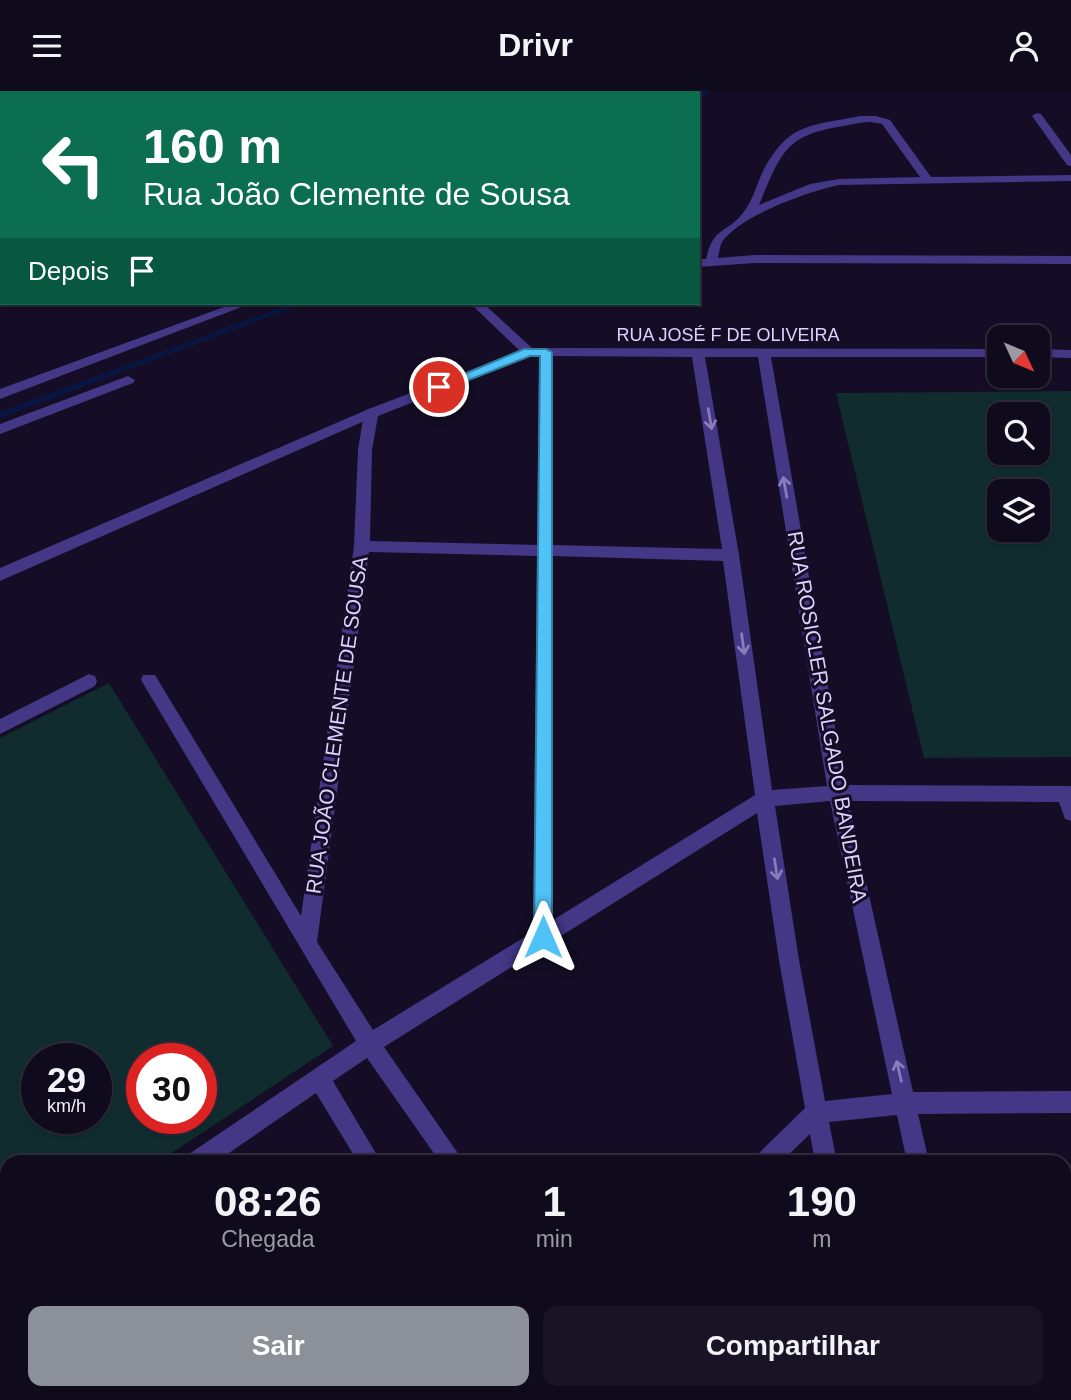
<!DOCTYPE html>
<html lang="pt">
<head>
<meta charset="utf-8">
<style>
  body { margin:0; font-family:Helvetica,sans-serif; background:#181325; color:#f1f3f6; height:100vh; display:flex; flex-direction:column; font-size:26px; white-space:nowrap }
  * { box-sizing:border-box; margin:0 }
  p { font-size:23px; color:#9b9aa3 }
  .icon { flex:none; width:38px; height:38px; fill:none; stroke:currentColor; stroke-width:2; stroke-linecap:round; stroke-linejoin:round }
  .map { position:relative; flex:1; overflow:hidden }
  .panel { position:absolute; left:0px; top:1064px; width:1071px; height:245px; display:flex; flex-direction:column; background:#0f0a1c; border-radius:21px 21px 0 0; box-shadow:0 2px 5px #0004,0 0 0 2px #2f2b3b }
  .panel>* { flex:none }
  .hud { position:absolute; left:0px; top:0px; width:700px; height:214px; box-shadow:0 2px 5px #0004,0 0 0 2px #2f2b3b; background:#0b6e4f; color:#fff; overflow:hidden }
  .needle { width:46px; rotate:134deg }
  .fabs { position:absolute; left:987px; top:234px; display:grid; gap:14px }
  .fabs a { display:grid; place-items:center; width:63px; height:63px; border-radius:14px; background:#0f0a1c; box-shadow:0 2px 5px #0004,0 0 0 2px #2f2b3b; font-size:35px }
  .speed { position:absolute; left:21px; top:952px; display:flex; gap:14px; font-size:35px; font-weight:700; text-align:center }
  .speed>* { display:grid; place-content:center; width:91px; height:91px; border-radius:50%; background:#0f0a1c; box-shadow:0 2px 5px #0004,0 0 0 2px #2f2b3b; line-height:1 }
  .speed small { font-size:18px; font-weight:400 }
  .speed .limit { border:10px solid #d22; background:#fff; color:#111 }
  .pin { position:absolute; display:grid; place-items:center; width:60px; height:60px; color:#fff; margin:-30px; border:4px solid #fff; border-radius:50%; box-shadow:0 2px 7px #0007 }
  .me { position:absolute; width:77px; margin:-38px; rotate:0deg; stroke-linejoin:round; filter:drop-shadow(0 0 5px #0008) }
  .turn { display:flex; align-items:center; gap:24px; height:147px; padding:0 28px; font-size:32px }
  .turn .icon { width:91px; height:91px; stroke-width:2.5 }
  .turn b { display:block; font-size:49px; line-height:60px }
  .then { display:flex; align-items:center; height:66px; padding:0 28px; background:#0003; gap:14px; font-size:26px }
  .eta { display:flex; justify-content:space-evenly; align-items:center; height:119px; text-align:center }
  .eta b { font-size:42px; font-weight:700; line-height:49px }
  .action { display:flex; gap:14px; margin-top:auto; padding:14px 28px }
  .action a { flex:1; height:80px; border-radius:14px; background:#8c9099; color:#fff; font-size:28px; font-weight:700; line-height:80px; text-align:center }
  .action a+a { background:#181325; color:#f1f3f6 }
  header { display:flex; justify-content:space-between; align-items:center; height:91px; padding:0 28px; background:#0f0a1c; font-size:32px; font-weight:700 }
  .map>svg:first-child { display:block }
</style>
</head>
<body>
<header><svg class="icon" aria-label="menu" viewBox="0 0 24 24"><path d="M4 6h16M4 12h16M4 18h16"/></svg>Drivr<svg class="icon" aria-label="person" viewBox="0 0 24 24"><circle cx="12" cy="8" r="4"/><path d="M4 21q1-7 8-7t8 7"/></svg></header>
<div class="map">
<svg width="1071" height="1309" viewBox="0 0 1071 1309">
  <rect width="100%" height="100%" fill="#140d25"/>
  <g fill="#102c2f" fill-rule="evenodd">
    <path d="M1071 300V666L924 667 836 302ZM999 324H1038V362H999ZM999 401H1038V439H999Z"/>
    <path d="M109 592 333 955 158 1071H7V1171L0 1176V647ZM37 968H96V1027H37ZM142 968H201V1027H142Z"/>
  </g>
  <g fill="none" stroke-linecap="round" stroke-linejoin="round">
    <g fill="#081644" fill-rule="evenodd">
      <path d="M704 0H711L698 11V5Z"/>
      <path d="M294 212H305L0 327V321Z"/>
    </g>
    <g fill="#433786" fill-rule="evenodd">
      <path d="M235 212H252L0 308V298Z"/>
      <path d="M128 285 135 289 133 292 0 343V333Z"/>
      <path d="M371 317 378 322 376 325 0 490V477Z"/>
    </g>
    <g fill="#433786" fill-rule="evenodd">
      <path d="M95 0H109L94 2Z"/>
      <path d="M211 0H222L223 2H212Z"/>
      <path d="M415 0H429L414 2Z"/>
      <path d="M510 0H522L523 2H511Z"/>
      <path d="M1037 22 1041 23 1071 64V75L1067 74 1032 25Z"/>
      <path d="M860 25H876L890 29 931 86 1071 84V90L839 94C809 100 740 125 722 151 720 155 719 162 718 167L755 164 1071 165V173L755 172 698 176V168H706C714 133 729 143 745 119 753 108 757 93 763 80 789 31 811 35 860 25ZM871 31 882 33 920 86 839 88 810 93 759 114C780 66 783 45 838 36 849 34 860 31 871 31Z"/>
      <path d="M0 29H2L0 36Z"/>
      <rect x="0" y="142" width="2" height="8"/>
      <path d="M470 212H483L532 257 999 258V266H771L845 694 1071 695V730L1065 728 1059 711 848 710 913 1001 1071 1000V1022L918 1023 929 1071H907L897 1024 829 1031 837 1071H815L810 1043 781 1071H755L758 1063 805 1017 779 869 757 722 384 956 464 1071H440L367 967 333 990 381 1071H358L316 1002 216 1071H186L189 1063 356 950 141 589 143 584H155L301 825 354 455 358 359 364 322 366 319 520 260ZM530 265H539L537 454 370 450 372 359 378 325ZM553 265 692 266 722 458 553 454ZM705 266H758L827 695 772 699 739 464ZM369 461 537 465 533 841 373 939 317 851ZM553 465 723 470 755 704 553 829ZM830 710 892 1003 825 1010 799 869 775 715Z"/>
      <path d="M1038 258 1071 259V267L1038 266Z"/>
      <path d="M89 583 95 585 97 590 95 595 0 643V628Z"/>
      <path d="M7 1188V1214L0 1217V1191Z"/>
      <path d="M470 1302H523L526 1309H501L499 1305 497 1309H467Z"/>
      <path d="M601 1302H626L629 1309H604Z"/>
      <path d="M862 1302H886L888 1309H864Z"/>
      <path d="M952 1302H976L978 1309H954Z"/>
    </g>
  </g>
  <defs><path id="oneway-shaft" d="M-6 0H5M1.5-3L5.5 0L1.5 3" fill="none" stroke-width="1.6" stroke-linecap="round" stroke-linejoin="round" transform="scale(1.75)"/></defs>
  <g stroke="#887cbc">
    <use href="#oneway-shaft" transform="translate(710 328) rotate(80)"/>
    <use href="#oneway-shaft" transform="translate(785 396) rotate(-100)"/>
    <use href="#oneway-shaft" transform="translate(743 553) rotate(82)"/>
    <use href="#oneway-shaft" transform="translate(776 778) rotate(81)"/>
    <use href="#oneway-shaft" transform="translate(899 980) rotate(-103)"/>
  </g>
  <path fill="#4fc3f7" stroke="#337fa1" stroke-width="2" d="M524 258H546L552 261V846L549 852 543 854 537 852 534 846 540 265H530L443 299H434L433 296Z"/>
  <g text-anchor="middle" stroke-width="6" stroke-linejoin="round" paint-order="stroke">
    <g font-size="18" fill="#dcd1ff" stroke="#140d25">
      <text x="728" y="250">RUA JOSÉ F DE OLIVEIRA</text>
    </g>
    <g font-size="21" fill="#dcd1ff" stroke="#140d25">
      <text transform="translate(827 626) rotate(80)" y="7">RUA ROSICLER SALGADO BANDEIRA</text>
      <text transform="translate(337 634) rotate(-82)" y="7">RUA JOÃO CLEMENTE DE SOUSA</text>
    </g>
  </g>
</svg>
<div class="fabs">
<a><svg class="needle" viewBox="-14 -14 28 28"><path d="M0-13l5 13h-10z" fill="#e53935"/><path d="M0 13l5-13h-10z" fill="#9b9aa3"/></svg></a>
<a><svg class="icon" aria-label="search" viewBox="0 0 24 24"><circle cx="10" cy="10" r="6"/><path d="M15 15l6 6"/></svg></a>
<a><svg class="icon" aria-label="layers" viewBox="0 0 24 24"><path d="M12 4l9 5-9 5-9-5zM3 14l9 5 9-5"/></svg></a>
</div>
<div class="speed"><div>29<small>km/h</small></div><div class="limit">30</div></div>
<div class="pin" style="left:439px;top:296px;background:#d93025"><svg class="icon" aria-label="arrive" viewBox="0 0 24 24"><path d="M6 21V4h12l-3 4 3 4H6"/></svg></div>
<svg class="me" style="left:543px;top:846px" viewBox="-20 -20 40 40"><path d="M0-17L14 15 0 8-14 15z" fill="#4fc3f7" stroke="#fff" stroke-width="4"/></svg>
<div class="hud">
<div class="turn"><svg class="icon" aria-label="left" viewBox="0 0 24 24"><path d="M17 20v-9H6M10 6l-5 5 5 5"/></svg><div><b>160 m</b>Rua João Clemente de Sousa</div></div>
<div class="then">Depois<svg class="icon" aria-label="arrive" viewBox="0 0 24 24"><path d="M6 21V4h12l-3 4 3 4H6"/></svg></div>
</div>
<section class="panel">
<div class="eta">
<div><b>08:26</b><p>Chegada</p></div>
<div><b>1</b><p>min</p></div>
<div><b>190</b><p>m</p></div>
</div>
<div class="action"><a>Sair</a><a>Compartilhar</a></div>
</section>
</div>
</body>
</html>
